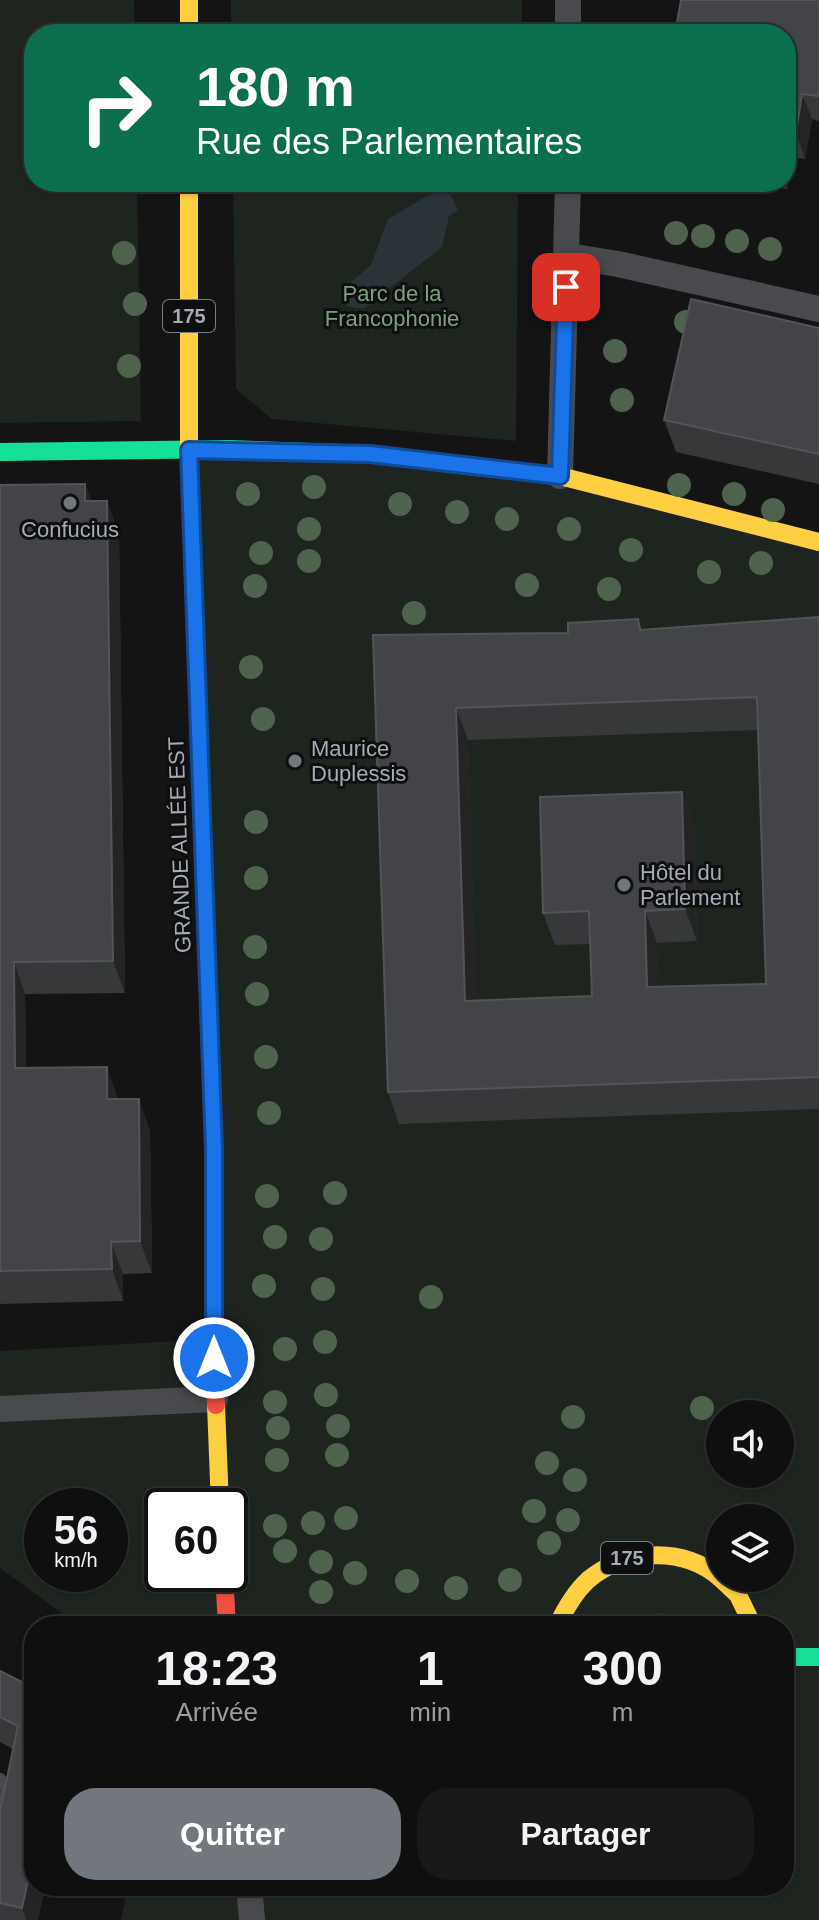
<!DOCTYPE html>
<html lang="fr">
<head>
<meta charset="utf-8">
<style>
  body { margin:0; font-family:Helvetica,sans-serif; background:#181819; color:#f1f3f6; height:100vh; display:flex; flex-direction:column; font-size:30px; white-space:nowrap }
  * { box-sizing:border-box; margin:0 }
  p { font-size:26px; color:#9b9c9f }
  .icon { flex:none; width:44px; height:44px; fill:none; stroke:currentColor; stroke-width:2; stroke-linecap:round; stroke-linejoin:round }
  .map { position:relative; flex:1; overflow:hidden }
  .panel { position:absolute; left:24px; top:1616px; width:770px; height:280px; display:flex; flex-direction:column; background:#0f0f10; border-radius:32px; box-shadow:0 2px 6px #0004,0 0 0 2px #2f2f30 }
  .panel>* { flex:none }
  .hud { position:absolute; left:24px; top:24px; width:772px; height:168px; border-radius:32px; box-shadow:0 2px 6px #0004,0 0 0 2px #2f2f30; background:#0b6e4f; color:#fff; overflow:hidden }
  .controls { position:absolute; left:706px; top:1400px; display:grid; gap:16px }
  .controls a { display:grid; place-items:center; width:88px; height:88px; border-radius:50%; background:#0f0f10; box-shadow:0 2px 6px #0004,0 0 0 2px #2f2f30; font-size:40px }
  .speed { position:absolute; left:24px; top:1488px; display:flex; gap:16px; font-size:40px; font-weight:700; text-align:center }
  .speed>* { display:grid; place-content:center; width:104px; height:104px; border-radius:50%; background:#0f0f10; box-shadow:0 2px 6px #0004,0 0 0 2px #2f2f30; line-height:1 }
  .speed small { font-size:20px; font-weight:400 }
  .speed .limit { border:4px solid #111; border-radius:12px; background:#fff; color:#111 }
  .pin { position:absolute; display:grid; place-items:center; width:68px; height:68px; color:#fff; margin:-34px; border-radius:16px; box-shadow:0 4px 12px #0006 }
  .me { position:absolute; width:88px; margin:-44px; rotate:0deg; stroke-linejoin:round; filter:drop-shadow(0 0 6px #0008) }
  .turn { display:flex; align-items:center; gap:28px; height:168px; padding:0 40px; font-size:36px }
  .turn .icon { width:104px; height:104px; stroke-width:2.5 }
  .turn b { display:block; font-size:56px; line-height:68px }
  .eta { display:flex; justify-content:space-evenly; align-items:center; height:136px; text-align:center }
  .eta b { font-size:48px; font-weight:700; line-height:56px }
  .button { display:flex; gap:16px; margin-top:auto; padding:16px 40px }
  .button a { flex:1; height:92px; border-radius:32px; background:#72777e; color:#fff; font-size:32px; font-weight:700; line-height:92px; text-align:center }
  .button a+a { background:#181819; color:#f1f3f6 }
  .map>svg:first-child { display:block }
</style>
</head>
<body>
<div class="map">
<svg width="819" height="1920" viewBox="0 0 819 1920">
  <rect width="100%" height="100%" fill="#141415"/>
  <g fill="#1e251f" fill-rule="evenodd">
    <path d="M0 0H134L135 34H34V182H137L141 421 0 423Z"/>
    <rect x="231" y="0" width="291" height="34"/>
    <path d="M233 182H518L516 441 272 419 236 389Z"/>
    <path d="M189 450 560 476 819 542V1920H121L128 1886H784V1626H79L0 1568V1351L213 1339ZM720 1414H780V1474H720ZM42 1506H110V1574H42ZM162 1506H230V1574H162ZM720 1518H780V1578H720Z"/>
  </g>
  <g fill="#2a3338">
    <path d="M442 187 448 189 458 211 449 216 442 247 363 309 347 306 349 284 371 265 388 219Z"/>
    <path d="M659 1613 672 1616 686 1626H629L646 1615Z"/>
  </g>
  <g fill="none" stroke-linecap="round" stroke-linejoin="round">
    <path stroke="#494a4e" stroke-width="12" d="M0 1779 7 1789 0 1823"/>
    <g stroke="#494a4e" stroke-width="26">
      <path d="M568 34V0"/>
      <path d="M568 256 618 264 819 309"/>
      <path d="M560 476 568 182"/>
      <path d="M0 1409 215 1399"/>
      <path d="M249 1886 252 1920"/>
    </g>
    <g stroke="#16e098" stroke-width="18">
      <path d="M0 452 228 449 370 454 469 466"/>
      <path d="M194 599 208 972"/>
      <path d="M784 1657H819"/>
    </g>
    <g stroke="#ffcf43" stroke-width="18">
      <path d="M189 0V34"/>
      <path d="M189 182V450L194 599"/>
      <path d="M469 466 560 476 819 542"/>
      <path d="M216 1405 220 1506"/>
      <path d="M720 1578 738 1595 753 1626"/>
      <path d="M557 1626C565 1609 574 1593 588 1580 625 1549 683 1546 720 1578"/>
    </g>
    <g stroke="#f24e42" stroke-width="18">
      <path d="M208 972 214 1150 213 1339 216 1405"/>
      <path d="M224 1574 227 1626"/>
    </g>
  </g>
  <g fill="#4e624e">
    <circle cx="676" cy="233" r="12"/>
    <circle cx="703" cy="236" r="12"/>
    <circle cx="737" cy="241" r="12"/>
    <circle cx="770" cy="249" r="12"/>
    <circle cx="124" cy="253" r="12"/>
    <circle cx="135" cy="304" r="12"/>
    <circle cx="686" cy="322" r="12"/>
    <circle cx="615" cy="351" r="12"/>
    <circle cx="129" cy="366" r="12"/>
    <circle cx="622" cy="400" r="12"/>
    <circle cx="679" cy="485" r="12"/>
    <circle cx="314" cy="487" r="12"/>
    <circle cx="248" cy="494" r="12"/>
    <circle cx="734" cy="494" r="12"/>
    <circle cx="400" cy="504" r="12"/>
    <circle cx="773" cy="510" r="12"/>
    <circle cx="457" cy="512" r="12"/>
    <circle cx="507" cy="519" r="12"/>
    <circle cx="309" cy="529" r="12"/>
    <circle cx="569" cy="529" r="12"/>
    <circle cx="631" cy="550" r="12"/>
    <circle cx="261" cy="553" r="12"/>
    <circle cx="309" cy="561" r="12"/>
    <circle cx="761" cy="563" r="12"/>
    <circle cx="709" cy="572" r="12"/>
    <circle cx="527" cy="585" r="12"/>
    <circle cx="255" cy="586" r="12"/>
    <circle cx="609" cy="589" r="12"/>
    <circle cx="414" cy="613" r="12"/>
    <circle cx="251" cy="667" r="12"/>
    <circle cx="263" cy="719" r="12"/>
    <circle cx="256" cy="822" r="12"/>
    <circle cx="256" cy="878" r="12"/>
    <circle cx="255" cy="947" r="12"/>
    <circle cx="257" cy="994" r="12"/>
    <circle cx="266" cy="1057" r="12"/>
    <circle cx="269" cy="1113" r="12"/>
    <circle cx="335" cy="1193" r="12"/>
    <circle cx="267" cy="1196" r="12"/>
    <circle cx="275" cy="1237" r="12"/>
    <circle cx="321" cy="1239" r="12"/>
    <circle cx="264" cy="1286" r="12"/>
    <circle cx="323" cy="1289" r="12"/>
    <circle cx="431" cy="1297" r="12"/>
    <circle cx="325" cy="1342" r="12"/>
    <circle cx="285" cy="1349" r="12"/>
    <circle cx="326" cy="1395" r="12"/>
    <circle cx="275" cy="1402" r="12"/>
    <circle cx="702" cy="1408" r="12"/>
    <circle cx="573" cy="1417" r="12"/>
    <circle cx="338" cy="1426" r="12"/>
    <circle cx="278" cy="1428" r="12"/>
    <circle cx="337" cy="1455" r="12"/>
    <circle cx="277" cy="1460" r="12"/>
    <circle cx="547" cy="1463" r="12"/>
    <circle cx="575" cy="1480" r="12"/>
    <circle cx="534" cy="1511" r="12"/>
    <circle cx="346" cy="1518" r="12"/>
    <circle cx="568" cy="1520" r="12"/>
    <circle cx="313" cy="1523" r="12"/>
    <circle cx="275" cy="1526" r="12"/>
    <circle cx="549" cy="1543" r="12"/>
    <circle cx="285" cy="1551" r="12"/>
    <circle cx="321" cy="1562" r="12"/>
    <circle cx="355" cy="1573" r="12"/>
    <circle cx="510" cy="1580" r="12"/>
    <circle cx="407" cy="1581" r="12"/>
    <circle cx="456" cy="1588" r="12"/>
    <circle cx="321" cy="1592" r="12"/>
  </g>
  <g fill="#373839" fill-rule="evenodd">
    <path d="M819 0V121L812 119 805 159 791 157 792 160 787 189 744 182H786V34Z"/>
    <path d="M819 328V484L676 452 664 420Z"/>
    <path d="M85 484 91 501 119 533 125 993 25 994 26 1068 118 1099 150 1131 152 1273 123 1274V1301L0 1304V485Z"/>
    <path d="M819 617V1109L399 1124 388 1092 373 635 568 633 638 619 642 630ZM758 730 766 984 658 987 657 943 697 941 694 824 682 792 543 913 555 945 590 944 592 996 476 1000 468 740Z"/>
    <path d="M0 1671 34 1688 45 1886 38 1920H0V1811L13 1749 0 1742Z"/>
  </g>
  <g fill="#242425">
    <path d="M802 94 812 119 805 159 796 133Z"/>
    <path d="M786 144 792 160 787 189 785 182H786Z"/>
    <path d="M85 484 97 516 85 501Z"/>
    <path d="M107 501 119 533 125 993 113 961Z"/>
    <path d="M456 708 468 740 477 1033 465 1001Z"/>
    <path d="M682 792 694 824 697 941 685 909Z"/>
    <path d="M645 911 657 943 659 1019 647 987Z"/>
    <path d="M14 962 25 994 27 1100 15 1068Z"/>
    <path d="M107 1067 118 1099H107Z"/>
    <path d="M139 1099 150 1131 152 1273 140 1241Z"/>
    <path d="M111 1242 123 1274V1301L112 1269Z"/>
    <path d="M34 1852V1886H45L38 1920H26L22 1908Z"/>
  </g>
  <g fill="#434447" stroke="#525458" stroke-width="2" fill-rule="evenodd">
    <path d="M681 0H819V96L802 94 796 133 786 132V34H675Z"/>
    <path d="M691 299 819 328V454L664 420Z"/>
    <path d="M85 484V501H107L113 961 14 962 15 1068 107 1067V1099H139L140 1241 111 1242 112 1269 0 1271V485Z"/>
    <path d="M819 617V1077L388 1092 373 635 568 633V623L638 619 640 630ZM757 697 766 984 647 987 645 911 685 909 682 792 540 797 543 913 589 911 592 996 465 1001 456 708Z"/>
    <path d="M0 1671 34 1688V1852L22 1908 0 1903V1811L18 1726 0 1717Z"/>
  </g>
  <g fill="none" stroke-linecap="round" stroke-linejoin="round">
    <defs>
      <path id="route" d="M214 1358V1150L189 450 370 454 560 476 566 287"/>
    </defs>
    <use href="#route" stroke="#114b97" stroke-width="20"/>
    <use href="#route" stroke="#1a73e8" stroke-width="14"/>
  </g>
  <g fill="#72777e" stroke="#0f0f10" stroke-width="3">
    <circle cx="70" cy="503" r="8"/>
    <circle cx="295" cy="761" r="8"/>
    <circle cx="624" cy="885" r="8"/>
  </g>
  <g text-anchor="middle" stroke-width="6" stroke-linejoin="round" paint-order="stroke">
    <g fill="#0f0f10" stroke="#787d84" stroke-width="2">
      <rect x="163" y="300" width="52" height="32" rx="6"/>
      <rect x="601" y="1542" width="52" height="32" rx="6"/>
    </g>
    <g font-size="20" font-weight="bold" fill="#a5acb6">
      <text x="189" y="323">175</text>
      <text x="627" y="1565">175</text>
    </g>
    <g font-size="22" fill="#7da17c" stroke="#0f0f10">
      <text x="392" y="301">Parc de la<tspan x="392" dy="25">Francophonie</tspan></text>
    </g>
    <g font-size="22" fill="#a5acb6" stroke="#0f0f10" text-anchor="start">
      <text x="70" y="537" text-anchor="middle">Confucius</text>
      <text x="311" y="756">Maurice<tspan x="311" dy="25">Duplessis</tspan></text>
      <text x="640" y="880">Hôtel du<tspan x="640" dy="25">Parlement</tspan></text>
    </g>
    <g font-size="22" fill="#a5acb6" stroke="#0f0f10">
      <text transform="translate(179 845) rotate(-92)" y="8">GRANDE ALLÉE EST</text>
    </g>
  </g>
</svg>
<div class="controls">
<a><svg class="icon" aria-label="sound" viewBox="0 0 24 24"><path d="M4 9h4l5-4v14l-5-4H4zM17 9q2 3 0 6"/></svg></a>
<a><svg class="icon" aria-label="layers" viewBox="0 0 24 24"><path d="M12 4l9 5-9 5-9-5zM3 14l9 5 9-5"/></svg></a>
</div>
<div class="speed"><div>56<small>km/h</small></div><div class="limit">60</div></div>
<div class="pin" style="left:566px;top:287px;background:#d93025"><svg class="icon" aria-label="arrive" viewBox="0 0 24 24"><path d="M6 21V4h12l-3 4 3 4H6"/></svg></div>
<svg class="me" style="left:214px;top:1358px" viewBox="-20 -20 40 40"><circle r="17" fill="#1a73e8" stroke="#fff" stroke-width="3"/><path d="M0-11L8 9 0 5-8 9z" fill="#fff"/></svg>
<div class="hud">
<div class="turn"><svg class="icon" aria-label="right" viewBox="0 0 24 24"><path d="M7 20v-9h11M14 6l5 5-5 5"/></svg><div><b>180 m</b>Rue des Parlementaires</div></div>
</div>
<section class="panel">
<div class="eta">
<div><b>18:23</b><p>Arrivée</p></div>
<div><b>1</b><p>min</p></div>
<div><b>300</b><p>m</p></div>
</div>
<div class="button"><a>Quitter</a><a>Partager</a></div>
</section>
</div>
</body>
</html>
